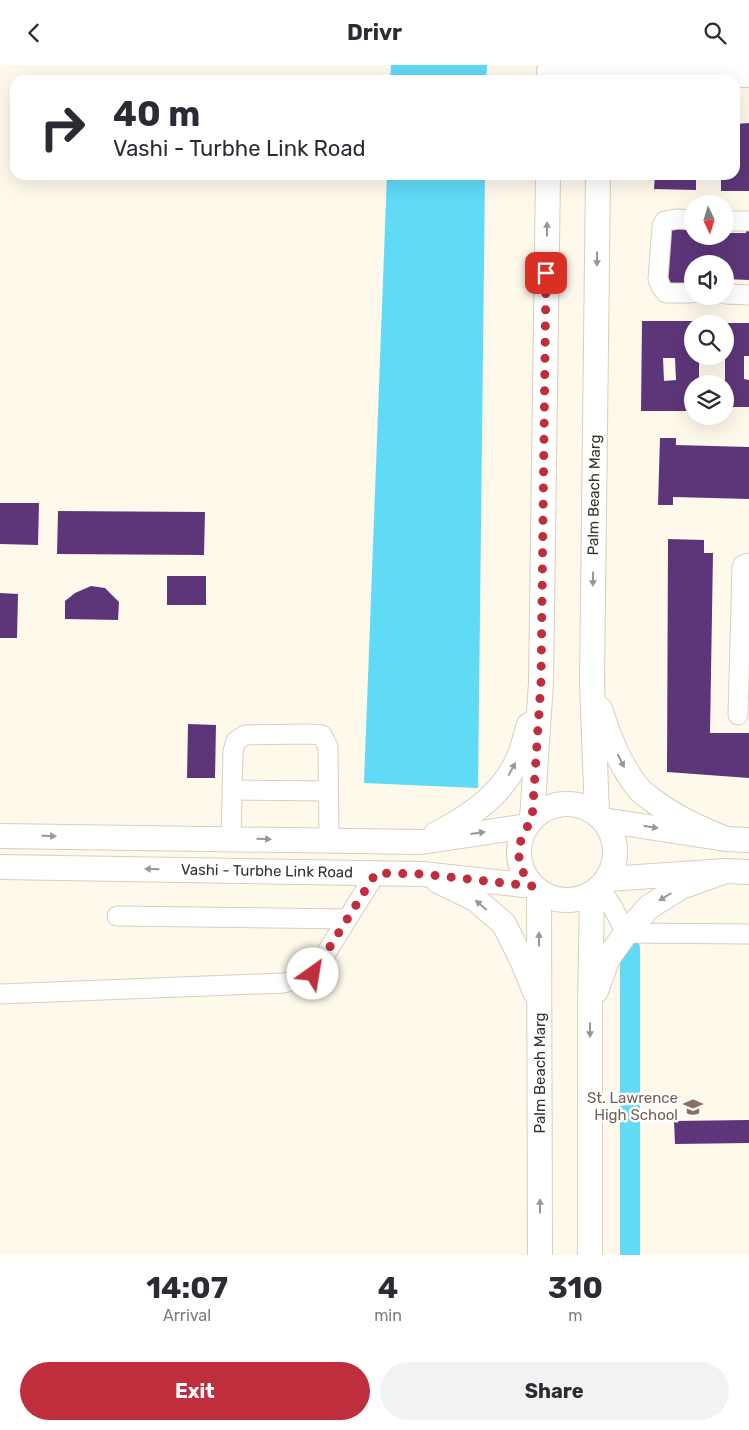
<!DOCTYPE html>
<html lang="en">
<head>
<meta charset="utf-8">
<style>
  body { margin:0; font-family:Rubik,sans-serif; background:#f2f2f3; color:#2b2b33; height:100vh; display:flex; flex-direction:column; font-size:19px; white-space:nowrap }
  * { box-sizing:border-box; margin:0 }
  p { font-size:16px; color:#7c7c81 }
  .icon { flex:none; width:28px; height:28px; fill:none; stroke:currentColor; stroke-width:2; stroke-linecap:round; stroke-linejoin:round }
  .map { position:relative; height:1190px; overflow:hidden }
  .sheet { display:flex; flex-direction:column; background:#fff; flex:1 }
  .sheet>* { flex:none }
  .banner { position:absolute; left:10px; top:10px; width:730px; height:105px; border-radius:15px; box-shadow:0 5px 20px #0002; background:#fff; color:#2b2b33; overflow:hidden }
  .needle { width:32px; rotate:176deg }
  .tools { position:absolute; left:684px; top:130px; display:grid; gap:10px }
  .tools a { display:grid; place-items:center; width:50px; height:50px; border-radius:50%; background:#fff; box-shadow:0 5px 20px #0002; font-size:25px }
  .pin { position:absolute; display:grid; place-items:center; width:42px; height:42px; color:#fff; margin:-21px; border-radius:10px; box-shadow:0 2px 8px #0006 }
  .me { position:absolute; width:55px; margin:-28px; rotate:32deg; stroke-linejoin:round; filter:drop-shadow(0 0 4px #0008) }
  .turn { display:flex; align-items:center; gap:18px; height:105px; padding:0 20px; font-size:22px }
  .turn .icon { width:65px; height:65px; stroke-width:2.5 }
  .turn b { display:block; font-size:35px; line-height:42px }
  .eta { display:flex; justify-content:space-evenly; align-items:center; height:85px; text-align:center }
  .eta b { font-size:30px; font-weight:700; line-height:35px }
  .cta { display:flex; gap:10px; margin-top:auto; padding:10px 20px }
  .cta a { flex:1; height:58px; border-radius:30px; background:#bf2e3d; color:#fff; font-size:20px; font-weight:700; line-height:58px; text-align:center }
  .cta a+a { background:#f2f2f3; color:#2b2b33 }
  header { display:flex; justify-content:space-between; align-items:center; height:65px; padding:0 20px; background:#fff; font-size:22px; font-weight:700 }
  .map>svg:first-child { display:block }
</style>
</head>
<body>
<header><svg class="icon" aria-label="back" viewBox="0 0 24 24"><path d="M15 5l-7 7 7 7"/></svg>Drivr<svg class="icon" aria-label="search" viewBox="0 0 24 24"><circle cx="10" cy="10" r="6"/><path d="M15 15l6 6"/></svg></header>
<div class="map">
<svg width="749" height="1190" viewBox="0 0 749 1190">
  <rect width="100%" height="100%" fill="#fef9eb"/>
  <g fill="#60daf5">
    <path d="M391 0H487L486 15H390Z"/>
    <path d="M387 110H485L478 723 364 718Z"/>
  </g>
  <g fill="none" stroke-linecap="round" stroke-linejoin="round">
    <path stroke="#60daf5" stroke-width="20" d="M630 1190V883"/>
  </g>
  <g fill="#5d3679" fill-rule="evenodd">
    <path d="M749 58V126H721V110H735V59Z"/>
    <path d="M655 110H696V125L654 124Z"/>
    <path d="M668 161 690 162 689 166H692V171H725V168H746V163H749V215L725 214V199H692V213L685 212V221H666Z"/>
    <path d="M642 256H699V259H692V291H699V319H692V346H641ZM663 293H675L676 315 664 316Z"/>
    <path d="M725 258H749V291H744V314L749 315V342H725Z"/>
    <path d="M660 373H676V380L749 382V434L673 432V440H658Z"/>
    <path d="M0 438H39L38 480 0 479Z"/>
    <path d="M58 446 205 447 204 490 57 489Z"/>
    <path d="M668 474 704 475V488H713L710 668H749V713L667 707Z"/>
    <rect x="167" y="511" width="39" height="29"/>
    <path d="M91 521 105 523 119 537 118 555 65 554V536L75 528Z"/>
    <path d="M0 528 18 529 17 573H0Z"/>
    <path d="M188 659 216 660 215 713H187Z"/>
    <path d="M749 1055V1078L675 1079 674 1056Z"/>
  </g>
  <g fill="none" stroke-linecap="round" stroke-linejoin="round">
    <defs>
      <g id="minor">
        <path d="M692 155 678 154 665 156 662 161 658 214 661 222 666 228H692"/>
        <path d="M725 156H749"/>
        <path d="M725 229 749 230"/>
        <path d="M738 650 742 503 743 500 749 498"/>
        <path d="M232 725 328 726"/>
        <path d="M231 774 233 686 236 676 245 670 310 669 322 670 328 682 329 775"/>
        <path d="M600 823 612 841 626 868 749 869"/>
        <path d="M117 851 347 854"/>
        <path d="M0 929 284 918 313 909 376 808"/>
      </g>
      <g id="major">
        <path d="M549 6 749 10"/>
        <path d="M600 644C609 672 620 701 639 724 642 728 647 731 651 734 674 752 699 763 726 774"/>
        <circle cx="567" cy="787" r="48"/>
        <path d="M597 749 592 618 598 110"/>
        <path d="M532 755 541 617 548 110"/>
        <path d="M603 755 726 774 749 775"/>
        <path d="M436 769C473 750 506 727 521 687 524 678 526 669 529 660"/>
        <path d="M0 771 421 777 527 761"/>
        <path d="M0 802 422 809 533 821"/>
        <path d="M608 814 726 806 749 807"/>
        <path d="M438 816 475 834 504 859 522 895 535 927"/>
        <path d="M539 827 540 1190"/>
        <path d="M596 926 608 893 626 868 649 842 681 822 726 806"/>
        <path d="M590 1190V941L592 829"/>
      </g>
    </defs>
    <use href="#minor" stroke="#d6cfbf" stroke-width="21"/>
    <use href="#major" stroke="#d6cfbf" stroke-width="26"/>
    <use href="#minor" stroke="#fff" stroke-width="19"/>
    <use href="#major" stroke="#fff" stroke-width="24"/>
  </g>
  <defs><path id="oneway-solid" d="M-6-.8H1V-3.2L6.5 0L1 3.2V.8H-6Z" transform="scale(1.25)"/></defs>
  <g fill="#9a9896">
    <use href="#oneway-solid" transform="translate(547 164) rotate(-89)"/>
    <use href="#oneway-solid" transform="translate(597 194) rotate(91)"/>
    <use href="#oneway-solid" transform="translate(593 514) rotate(91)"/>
    <use href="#oneway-solid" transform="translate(621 696) rotate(63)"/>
    <use href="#oneway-solid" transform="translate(512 704) rotate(-62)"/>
    <use href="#oneway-solid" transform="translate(651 762) rotate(9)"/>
    <use href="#oneway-solid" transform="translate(478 768) rotate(-8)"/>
    <use href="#oneway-solid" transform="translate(49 771) rotate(1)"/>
    <use href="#oneway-solid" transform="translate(264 774) rotate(1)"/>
    <use href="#oneway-solid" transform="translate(152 804) rotate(-179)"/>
    <use href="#oneway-solid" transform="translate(665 832) rotate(148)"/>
    <use href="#oneway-solid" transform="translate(481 840) rotate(-139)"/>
    <use href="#oneway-solid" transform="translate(539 874) rotate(-90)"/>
    <use href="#oneway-solid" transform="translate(590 965) rotate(90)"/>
    <use href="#oneway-solid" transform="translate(540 1141) rotate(-90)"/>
  </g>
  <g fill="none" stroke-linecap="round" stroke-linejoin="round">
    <path stroke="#bf2e3d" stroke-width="9" stroke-dasharray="0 16.2" d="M313 909 376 808 422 809 532 821C514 799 515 777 532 755L541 617 546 208"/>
  </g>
  <defs>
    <symbol id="school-bare" viewBox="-9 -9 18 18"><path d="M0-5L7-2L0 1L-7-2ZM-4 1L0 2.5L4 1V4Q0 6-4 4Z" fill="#8d6e63" stroke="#fff" stroke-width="2.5" paint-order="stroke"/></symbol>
  </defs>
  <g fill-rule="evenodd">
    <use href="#school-bare" x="679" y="1028" width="28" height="28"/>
  </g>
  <g text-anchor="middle" stroke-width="5" stroke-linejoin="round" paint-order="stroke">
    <g font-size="15" fill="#35322c" stroke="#fff">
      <text transform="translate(594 430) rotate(-89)" y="5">Palm Beach Marg</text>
      <text transform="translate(267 806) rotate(1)" y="5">Vashi - Turbhe Link Road</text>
      <text transform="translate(540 1008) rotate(-90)" y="5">Palm Beach Marg</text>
    </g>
    <g font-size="15" fill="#785e54" stroke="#fff" text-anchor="end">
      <text x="678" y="1038">St. Lawrence<tspan x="678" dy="17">High School</tspan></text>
    </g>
  </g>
</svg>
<div class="tools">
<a><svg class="needle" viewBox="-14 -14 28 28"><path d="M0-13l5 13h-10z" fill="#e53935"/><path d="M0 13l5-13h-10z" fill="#7c7c81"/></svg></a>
<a><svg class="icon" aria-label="sound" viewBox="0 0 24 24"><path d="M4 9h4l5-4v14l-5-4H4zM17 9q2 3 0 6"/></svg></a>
<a><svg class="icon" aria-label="search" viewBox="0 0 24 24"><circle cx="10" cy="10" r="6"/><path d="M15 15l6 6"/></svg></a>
<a><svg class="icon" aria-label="layers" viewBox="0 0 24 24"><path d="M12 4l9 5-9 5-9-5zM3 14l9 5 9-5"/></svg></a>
</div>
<div class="pin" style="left:546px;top:208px;background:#d93025"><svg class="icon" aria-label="arrive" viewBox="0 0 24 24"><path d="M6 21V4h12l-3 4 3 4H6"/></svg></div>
<svg class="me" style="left:313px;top:909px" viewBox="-20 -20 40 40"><circle r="19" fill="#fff"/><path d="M0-13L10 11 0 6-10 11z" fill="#bf2e3d"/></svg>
<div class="banner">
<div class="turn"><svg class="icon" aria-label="right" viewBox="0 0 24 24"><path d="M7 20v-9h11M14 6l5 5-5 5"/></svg><div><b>40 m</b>Vashi - Turbhe Link Road</div></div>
</div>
</div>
<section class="sheet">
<div class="eta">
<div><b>14:07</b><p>Arrival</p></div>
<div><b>4</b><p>min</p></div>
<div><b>310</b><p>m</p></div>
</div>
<div class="cta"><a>Exit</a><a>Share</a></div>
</section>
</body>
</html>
